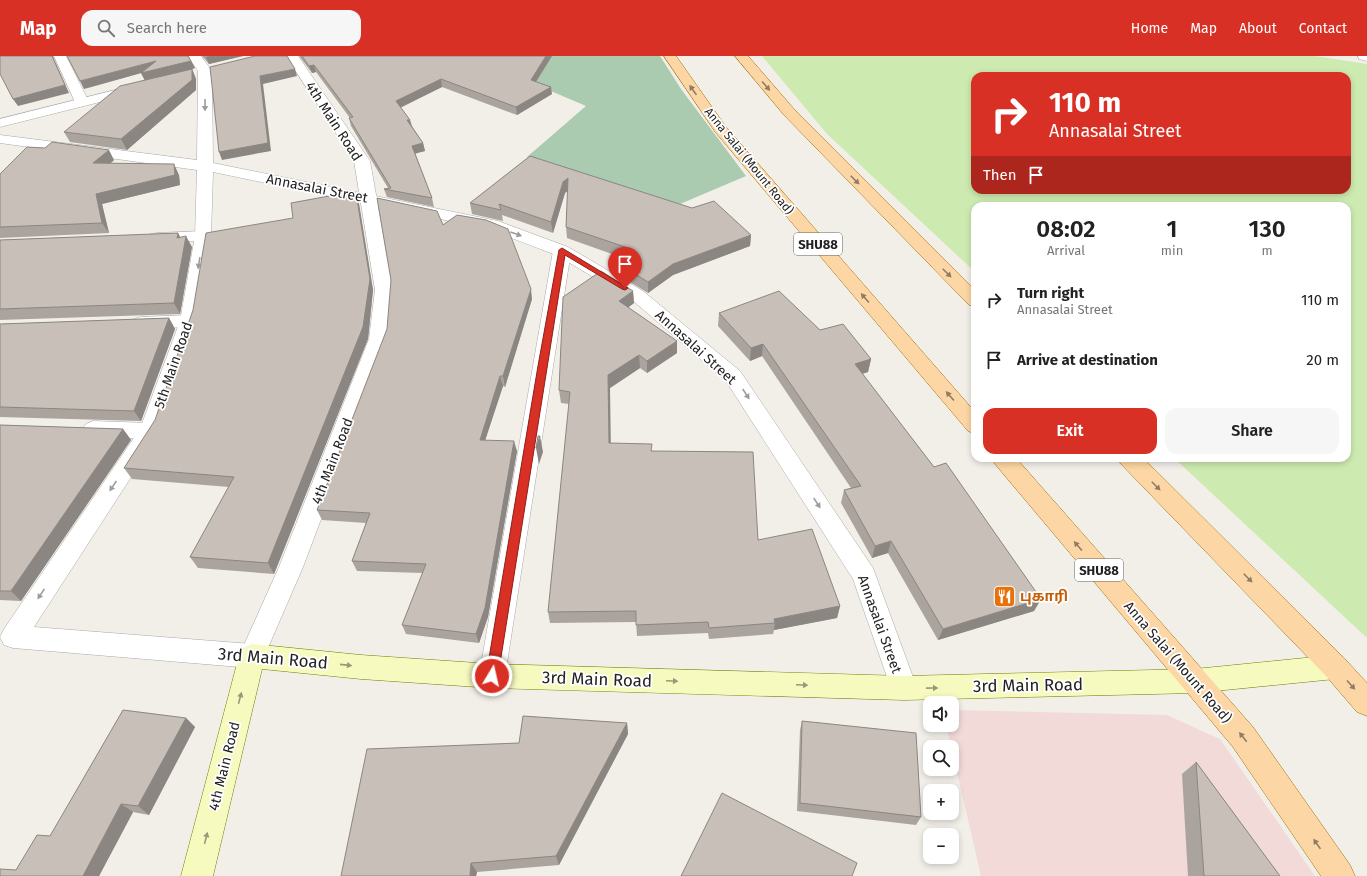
<!DOCTYPE html>
<html lang="en">
<head>
<meta charset="utf-8">
<style>
  body { margin:0; font-family:"Fira Sans","Noto Sans Tamil",sans-serif; background:#f6f6f6; color:#222; height:100vh; display:flex; flex-direction:column; font-size:15px; white-space:nowrap }
  * { box-sizing:border-box; margin:0 }
  p { font-size:13px; color:#767676 }
  .icon { flex:none; width:22px; height:22px; fill:none; stroke:currentColor; stroke-width:2; stroke-linecap:round; stroke-linejoin:round }
  .map { position:relative; flex:1; overflow:hidden }
  .panel { position:absolute; left:971px; top:146px; width:380px; height:260px; display:flex; flex-direction:column; background:#fff; border-radius:12px; box-shadow:0 2px 6px #0003 }
  .panel>* { flex:none }
  .banner { position:absolute; left:971px; top:16px; width:380px; height:122px; border-radius:12px; box-shadow:0 2px 6px #0003; background:#d93025; color:#fff; overflow:hidden }
  .fabs { position:absolute; left:923px; top:640px; display:grid; gap:8px }
  .fabs a { display:grid; place-items:center; width:36px; height:36px; border-radius:8px; background:#fff; box-shadow:0 2px 6px #0003; font-size:20px }
  .pin { position:absolute; display:grid; place-items:center; width:34px; height:34px; color:#fff; margin:-41px -17px; border-radius:50% 50% 50% 0; rotate:-45deg; box-shadow:0 0 4px #0007 }
  .pin .icon { rotate:45deg }
  .me { position:absolute; width:44px; margin:-22px; rotate:9deg; stroke-linejoin:round; filter:drop-shadow(0 0 3px #0008) }
  .turn { display:flex; align-items:center; gap:14px; height:84px; padding:0 12px; font-size:18px }
  .turn .icon { width:52px; height:52px; stroke-width:2.5 }
  .turn b { display:block; font-size:28px; line-height:34px }
  .then { display:flex; align-items:center; height:38px; padding:0 12px; background:#0003; gap:8px; font-size:15px }
  .eta { display:flex; justify-content:space-evenly; align-items:center; height:68px; text-align:center }
  .eta b { font-size:24px; font-weight:600; line-height:28px }
  .cta { display:flex; gap:8px; margin-top:auto; padding:8px 12px }
  .cta a { flex:1; height:46px; border-radius:12px; background:#d93025; color:#fff; font-size:16px; font-weight:600; line-height:46px; text-align:center }
  .cta a+a { background:#f6f6f6; color:#222 }
  ul { padding:0; list-style:none }
  li { display:flex; align-items:center; gap:12px; height:60px; padding:0 12px }
  li div { flex:1 }
  li b { display:block; font-size:15px }
  li em { font-style:normal }
  header { display:flex; align-items:center; gap:24px; box-sizing:border-box; height:56px; padding:0 20px; background:#d93025; color:#fff }
  header strong { font-size:19px }
  nav { display:flex; gap:22px; margin-inline-start:auto; font-size:14px }
  .search { width:280px; height:36px; background:#f6f6f6; display:flex; align-items:center; gap:10px; box-sizing:border-box; padding:0 14px; border-radius:12px; color:#767676; font-size:15px }
  .map>svg:first-child { display:block }
</style>
</head>
<body>
<header>
<strong>Map</strong>
<div class="search"><svg class="icon" aria-label="search" viewBox="0 0 24 24"><circle cx="10" cy="10" r="6"/><path d="M15 15l6 6"/></svg>Search here</div>
<nav><a>Home</a><a>Map</a><a>About</a><a>Contact</a></nav>
</header>
<div class="map">
<svg width="1367" height="820" viewBox="0 0 1367 820">
  <rect width="100%" height="100%" fill="#f2efe9"/>
  <path fill="#f2dad9" d="M952 654 1167 659 1220 683 1315 820H981L946 669H952Z"/>
  <path fill="#cdebb0" fill-rule="evenodd" d="M762 0H1315L1367 8V582L1174 402H1347V150H975V216L827 78ZM975 20H1347V134H975Z"/>
  <path fill="#aacbaf" d="M508 0H660L681 33 746 120 680 148 527 101 586 50 492 10Z"/>
  <g fill="none" stroke-linecap="round" stroke-linejoin="round">
    <defs>
      <g id="minor">
        <path d="M54 0H66L89 46 87 49 82 50 77 49 75 46Z"/>
        <path d="M286 0H298L370 105 393 234 389 283 303 511 261 608 252 612 243 608 239 600 279 511 369 283 375 234 354 105Z"/>
        <path d="M1358 0H1367V5L1359 3Z"/>
        <path d="M203 175 209 176 211 180 209 184 157 187 151 186 149 182 151 178 157 177Z"/>
        <path d="M562 190 568 191 571 195 505 620 501 629 492 632 483 629 479 620 553 195 556 191Z"/>
        <path d="M189 259 196 261 198 265 196 269 189 271 141 273 134 271 132 267 134 263 141 261Z"/>
        <path d="M93 365 150 367 158 370 161 375 158 380 150 383 93 381 86 378 82 373 86 368Z"/>
      </g>
      <g id="tertiary">
        <path d="M188 0H201L212 15 213 107 498 165 568 191 643 235 740 315 873 512 917 632 914 641 904 644 894 641 853 523 726 325 631 243 556 199 488 173 213 116 211 180 198 265 161 375 34 571 252 588 261 592 265 600 261 608 252 612 13 592 4 589 0 581 4 573 140 373 180 265 195 180 197 114 0 87V79L197 104 198 15Z"/>
        <path d="M139 28 144 29 146 32 144 35 0 71V63Z"/>
      </g>
      <path id="secondary" d="M252 588 361 599 492 608 904 620 1195 613 1335 599 1344 602 1348 611 1344 620 1335 623 1195 637 904 644 492 632 361 623 262 613 213 820H181L239 600 243 592Z"/>
      <g id="primary">
        <path d="M664 0H676L726 71 975 356V378L968 375 716 77Z"/>
        <path d="M735 0H748L794 53 975 234V251L969 249 784 59Z"/>
        <path d="M992 402H1016L1253 671 1350 809 1355 820H1321L1233 691 995 408Z"/>
        <path d="M1118 402H1143L1344 602 1367 627V660L1357 656 1326 620 1121 408Z"/>
      </g>
    </defs>
    <use href="#minor" stroke="#a9a9a9" stroke-width="1"/>
    <use href="#tertiary" stroke="#a9a9a9" stroke-width="1"/>
    <use href="#secondary" stroke="#707d05" stroke-width="1"/>
    <use href="#primary" stroke="#a06b00" stroke-width="1"/>
    <use href="#minor" fill="#fff" fill-rule="evenodd"/>
    <use href="#tertiary" fill="#fff" fill-rule="evenodd"/>
    <use href="#secondary" fill="#f7fabf" fill-rule="evenodd"/>
    <use href="#primary" fill="#fcd6a4" fill-rule="evenodd"/>
  </g>
  <g fill="#aba49e">
    <path d="M188 0 195 12 192 13 196 23V34L127 94 70 86 64 76 145 24 141 17 84 33Z"/>
    <path d="M202 0H243L209 8Z"/>
    <path d="M299 0H552L536 26 552 38 517 59 442 31 400 51 410 64 412 70 423 87 425 95 415 97 432 142 434 151 387 141 384 133 388 132 351 70 349 62H350L316 16 312 17Z"/>
    <path d="M530 100 751 179 750 190 673 219 648 237 617 218 616 206 623 202 567 182 566 171 568 135 565 137 553 177 502 159 503 165 472 158 470 147Z"/>
    <path d="M114 104 110 108 179 119 180 129 102 148 109 177 0 182V118Z"/>
    <path d="M359 148 373 234 368 283 274 518 198 512 190 501 229 431 132 423 124 412 293 162Z"/>
    <path d="M443 169 532 243 505 331 503 330 485 384 517 395 488 561 479 587 406 578 402 569 423 517 357 515 352 505 366 467 322 464 317 454Z"/>
    <path d="M178 177 180 181 192 191 180 258 0 264V184Z"/>
    <path d="M633 235 634 247 628 251 677 297 647 317 640 312 610 332V387L652 395 758 484 840 550 837 562 774 574 773 578 709 583 708 577 637 580 636 566 550 567 548 556 569 348 561 347 559 334Z"/>
    <path d="M719 257 820 274 871 303 868 316 862 318 934 411 1041 543 1034 555 938 584 888 497 872 502 841 447 844 434 851 432 762 300 750 305 718 270Z"/>
    <path d="M169 262 175 273 141 365 0 361V268Z"/>
    <path d="M0 369 123 373 131 384 21 545 0 544Z"/>
    <path d="M186 662 195 671 149 759 133 756 99 820H0L16 814 50 780Z"/>
    <path d="M802 665 921 761 916 769 797 755 800 674Z"/>
    <path d="M627 667 628 678 559 809 477 816 476 820H341L519 687Z"/>
    <path d="M1196 706 1280 820H1188L1182 718Z"/>
  </g>
  <g fill="#8b8681">
    <path d="M52 0H53V1L69 37 18 50 13 43Z"/>
    <path d="M209 0H243L209 8 206 1Z"/>
    <path d="M546 0H552L532 32 531 24Z"/>
    <path d="M156 5H191L195 12 192 13 196 23V34L127 94 121 83 145 25 141 17 84 33 80 25Z"/>
    <path d="M314 9 316 16 312 17 309 10Z"/>
    <path d="M295 13 297 20 263 28 271 95 222 104 219 96 260 20Z"/>
    <path d="M441 23 442 31 398 53 396 45Z"/>
    <path d="M551 31 552 38 517 59 516 51Z"/>
    <path d="M407 64H410L412 72Z"/>
    <path d="M423 87 425 95 414 98 412 90Z"/>
    <path d="M109 94 114 104 98 118 93 107Z"/>
    <path d="M174 108 179 119 180 129 102 148 109 177 102 167 96 138Z"/>
    <path d="M568 122 569 133 565 137 553 177 551 166 563 126Z"/>
    <path d="M356 137 359 148 373 234 368 283 274 518 268 507Z"/>
    <path d="M178 177 183 187 177 182Z"/>
    <path d="M751 179 750 190 673 219 648 237V226L673 208Z"/>
    <path d="M186 180 192 191 180 258 174 247Z"/>
    <path d="M531 233 532 243 505 331 503 320Z"/>
    <path d="M633 235 634 247 620 258 619 245Z"/>
    <path d="M169 262 175 273 141 365 134 355Z"/>
    <path d="M677 285V297L647 317V305Z"/>
    <path d="M763 288 762 300 750 305 751 292Z"/>
    <path d="M639 299 640 312 610 332 611 399 609 387 608 319Z"/>
    <path d="M871 303 868 316 852 321 855 308Z"/>
    <path d="M500 320 503 330 482 394 480 384Z"/>
    <path d="M123 373 131 384 21 545 11 535Z"/>
    <path d="M540 380 543 396 539 408 536 392Z"/>
    <path d="M514 385 517 395 488 561 479 587 476 578Z"/>
    <path d="M891 485 888 497 872 502 875 490Z"/>
    <path d="M1041 543 1034 555 938 584 943 573Z"/>
    <path d="M840 550 837 562 774 574 775 567 774 563Z"/>
    <path d="M186 662 195 671 149 759 138 750Z"/>
    <path d="M627 667 628 678 559 809 556 800Z"/>
    <path d="M121 748 133 756 99 820H83Z"/>
    <path d="M471 807 477 816 476 820H470Z"/>
  </g>
  <g fill="#c7bfb8" stroke="#8b8681">
    <path d="M0 0H52L65 29 13 43 0 18Z"/>
    <path d="M67 0H188L191 5 141 17 156 5 80 25Z"/>
    <path d="M255 0H287L295 13 260 20 268 87 219 96 210 11Z"/>
    <path d="M302 0H546L531 24 551 31 516 51 441 23 396 45 410 64H407L423 87 412 90 432 142 384 133 391 132 349 62 353 61 314 9 309 10Z"/>
    <path d="M192 13V24L121 83 64 76 120 30Z"/>
    <path d="M52 86 109 94 93 107 174 108 175 119 96 138 102 167 0 171V118L27 91 45 92Z"/>
    <path d="M530 100 692 152 714 145 751 179 673 208 648 226 616 206 634 194 566 171 568 122 563 126 551 166 499 148 501 154 470 147Z"/>
    <path d="M351 136 356 137 370 223 363 271 268 507 190 501 234 421 124 412 155 364 193 254 206 177 293 162 291 147Z"/>
    <path d="M377 142 437 155 443 169 457 159 486 164 508 173 531 233 503 320H500L480 384 514 385 485 552 476 578 402 569 426 508 352 505 370 457 317 454 387 273 391 224Z"/>
    <path d="M178 177 177 182 186 180 174 247 0 253V184Z"/>
    <path d="M601 215 633 235 619 245 677 285 647 305 639 299 608 319 609 387 652 388 651 395 753 396 758 484 812 473 840 550 774 563 775 567 709 572 708 566 636 569V555L548 556 570 336 559 334 563 241Z"/>
    <path d="M779 235 820 274 843 268 871 303 855 308 934 411 946 407 1041 543 943 573 891 485 875 490 844 434 861 430 763 288 751 292 719 257Z"/>
    <path d="M169 262 134 355 0 351V268Z"/>
    <path d="M0 369 123 373 11 535H0Z"/>
    <path d="M538 380H540L536 392Z"/>
    <path d="M123 654 186 662 138 750 121 748 83 820H0V813L16 814 37 779 50 780Z"/>
    <path d="M523 660 627 667 556 800 471 807 470 820H341L367 693 519 687Z"/>
    <path d="M802 665 916 677 921 761 800 747Z"/>
    <path d="M1196 706 1280 820H1204Z"/>
    <path d="M722 737 857 807 852 820H681Z"/>
  </g>
  <defs><path id="oneway-solid" d="M-6-.8H1V-3.2L6.5 0L1 3.2V.8H-6Z"/></defs>
  <g fill="#8f7c63">
    <use href="#oneway-solid" transform="translate(766 30) rotate(49)"/>
    <use href="#oneway-solid" transform="translate(693 34) rotate(-125)"/>
    <use href="#oneway-solid" transform="translate(855 124) rotate(45)"/>
    <use href="#oneway-solid" transform="translate(947 217) rotate(45)"/>
    <use href="#oneway-solid" transform="translate(865 242) rotate(-131)"/>
    <use href="#oneway-solid" transform="translate(950 340) rotate(-131)"/>
    <use href="#oneway-solid" transform="translate(1156 430) rotate(45)"/>
    <use href="#oneway-solid" transform="translate(1078 490) rotate(-131)"/>
    <use href="#oneway-solid" transform="translate(1248 522) rotate(45)"/>
    <use href="#oneway-solid" transform="translate(1351 629) rotate(48)"/>
    <use href="#oneway-solid" transform="translate(1243 681) rotate(-128)"/>
    <use href="#oneway-solid" transform="translate(1317 788) rotate(-125)"/>
  </g>
  <g fill="#9c9c9c">
    <use href="#oneway-solid" transform="translate(205 49) rotate(90)"/>
    <use href="#oneway-solid" transform="translate(516 178) rotate(20)"/>
    <use href="#oneway-solid" transform="translate(199 207) rotate(99)"/>
    <use href="#oneway-solid" transform="translate(746 338) rotate(57)"/>
    <use href="#oneway-solid" transform="translate(113 430) rotate(124)"/>
    <use href="#oneway-solid" transform="translate(817 447) rotate(57)"/>
    <use href="#oneway-solid" transform="translate(41 538) rotate(124)"/>
  </g>
  <g fill="#979978">
    <use href="#oneway-solid" transform="translate(346 609) rotate(6)"/>
    <use href="#oneway-solid" transform="translate(672 625) rotate(2)"/>
    <use href="#oneway-solid" transform="translate(802 629) rotate(2)"/>
    <use href="#oneway-solid" transform="translate(932 632) rotate(-1)"/>
    <use href="#oneway-solid" transform="translate(240 642) rotate(-75)"/>
    <use href="#oneway-solid" transform="translate(206 782) rotate(-76)"/>
  </g>
  <path fill="#d93025" stroke="#8d1f18" d="M562 192 628 232 625 234 622 233 565 199 498 620 496 623 492 625 488 623 486 620 538 310 559 194Z"/>
  <defs>
    <symbol id="restaurant-square" viewBox="-11 -11 22 22"><rect x="-9" y="-9" width="18" height="18" rx="4" fill="#e8710a" stroke="#fff"/><path d="M-5-6h1v4h1v-4h1v4h1v-4h1v5L-1.5 .5V6h-2V.5L-5-1ZM5-6V6H3V1.5H1.5Q1.5-4 5-6Z" fill="#fff"/></symbol>
  </defs>
  <g fill-rule="evenodd">
    <use href="#restaurant-square" x="992" y="528" width="25" height="25"/>
  </g>
  <g text-anchor="middle" stroke-width="3.5" stroke-linejoin="round" paint-order="stroke">
    <g font-size="12" fill="#222" stroke="#fff">
      <text transform="translate(749 105) rotate(51)" y="4">Anna Salai (Mount Road)</text>
    </g>
    <g fill="#fff" stroke="#646464" stroke-width="1">
      <rect x="794" y="177" width="48" height="22" rx="3"/>
      <rect x="1075" y="503" width="48" height="22" rx="3"/>
    </g>
    <g font-size="13" font-weight="bold" fill="#222">
      <text x="818" y="193">SHU88</text>
      <text x="1099" y="519">SHU88</text>
    </g>
    <g font-size="14" fill="#222" stroke="#fff">
      <text transform="translate(334 65) rotate(57)" y="5">4th Main Road</text>
      <text transform="translate(317 132) rotate(11)" y="5">Annasalai Street</text>
      <text transform="translate(696 291) rotate(42)" y="5">Annasalai Street</text>
      <text transform="translate(173 309) rotate(-71)" y="5">5th Main Road</text>
      <text transform="translate(332 405) rotate(-69)" y="5">4th Main Road</text>
      <text transform="translate(880 568) rotate(70)" y="5">Annasalai Street</text>
      <text transform="translate(1178 606) rotate(49)" y="5">Anna Salai (Mount Road)</text>
      <text transform="translate(224 710) rotate(-76)" y="5">4th Main Road</text>
    </g>
    <g font-size="14" font-weight="bold" fill="#c56008" stroke="#fff" text-anchor="start">
      <text x="1020" y="545">புகாரி</text>
    </g>
    <g font-size="17" fill="#222" stroke="#fff">
      <text transform="translate(273 602) rotate(5)" y="6">3rd Main Road</text>
      <text transform="translate(597 623) rotate(2)" y="6">3rd Main Road</text>
      <text transform="translate(1028 629) rotate(-1)" y="6">3rd Main Road</text>
    </g>
  </g>
</svg>
<div class="fabs">
<a><svg class="icon" aria-label="sound" viewBox="0 0 24 24"><path d="M4 9h4l5-4v14l-5-4H4zM17 9q2 3 0 6"/></svg></a>
<a><svg class="icon" aria-label="search" viewBox="0 0 24 24"><circle cx="10" cy="10" r="6"/><path d="M15 15l6 6"/></svg></a>
<a>+</a>
<a>−</a>
</div>
<div class="pin" style="left:625px;top:232px;background:#d93025"><svg class="icon" aria-label="arrive" viewBox="0 0 24 24"><path d="M6 21V4h12l-3 4 3 4H6"/></svg></div>
<svg class="me" style="left:492px;top:620px" viewBox="-20 -20 40 40"><circle r="17" fill="#d93025" stroke="#fff" stroke-width="3"/><path d="M0-11L8 9 0 5-8 9z" fill="#fff"/></svg>
<div class="banner">
<div class="turn"><svg class="icon" aria-label="right" viewBox="0 0 24 24"><path d="M7 20v-9h11M14 6l5 5-5 5"/></svg><div><b>110 m</b>Annasalai Street</div></div>
<div class="then">Then<svg class="icon" aria-label="arrive" viewBox="0 0 24 24"><path d="M6 21V4h12l-3 4 3 4H6"/></svg></div>
</div>
<section class="panel">
<div class="eta">
<div><b>08:02</b><p>Arrival</p></div>
<div><b>1</b><p>min</p></div>
<div><b>130</b><p>m</p></div>
</div>
<ul>
<li><svg class="icon" aria-label="right" viewBox="0 0 24 24"><path d="M7 20v-9h11M14 6l5 5-5 5"/></svg><div><b>Turn right</b><p>Annasalai Street</p></div><em>110 m</em></li>
<li><svg class="icon" aria-label="arrive" viewBox="0 0 24 24"><path d="M6 21V4h12l-3 4 3 4H6"/></svg><div><b>Arrive at destination</b></div><em>20 m</em></li>
</ul>
<div class="cta"><a>Exit</a><a>Share</a></div>
</section>
</div>
</body>
</html>
